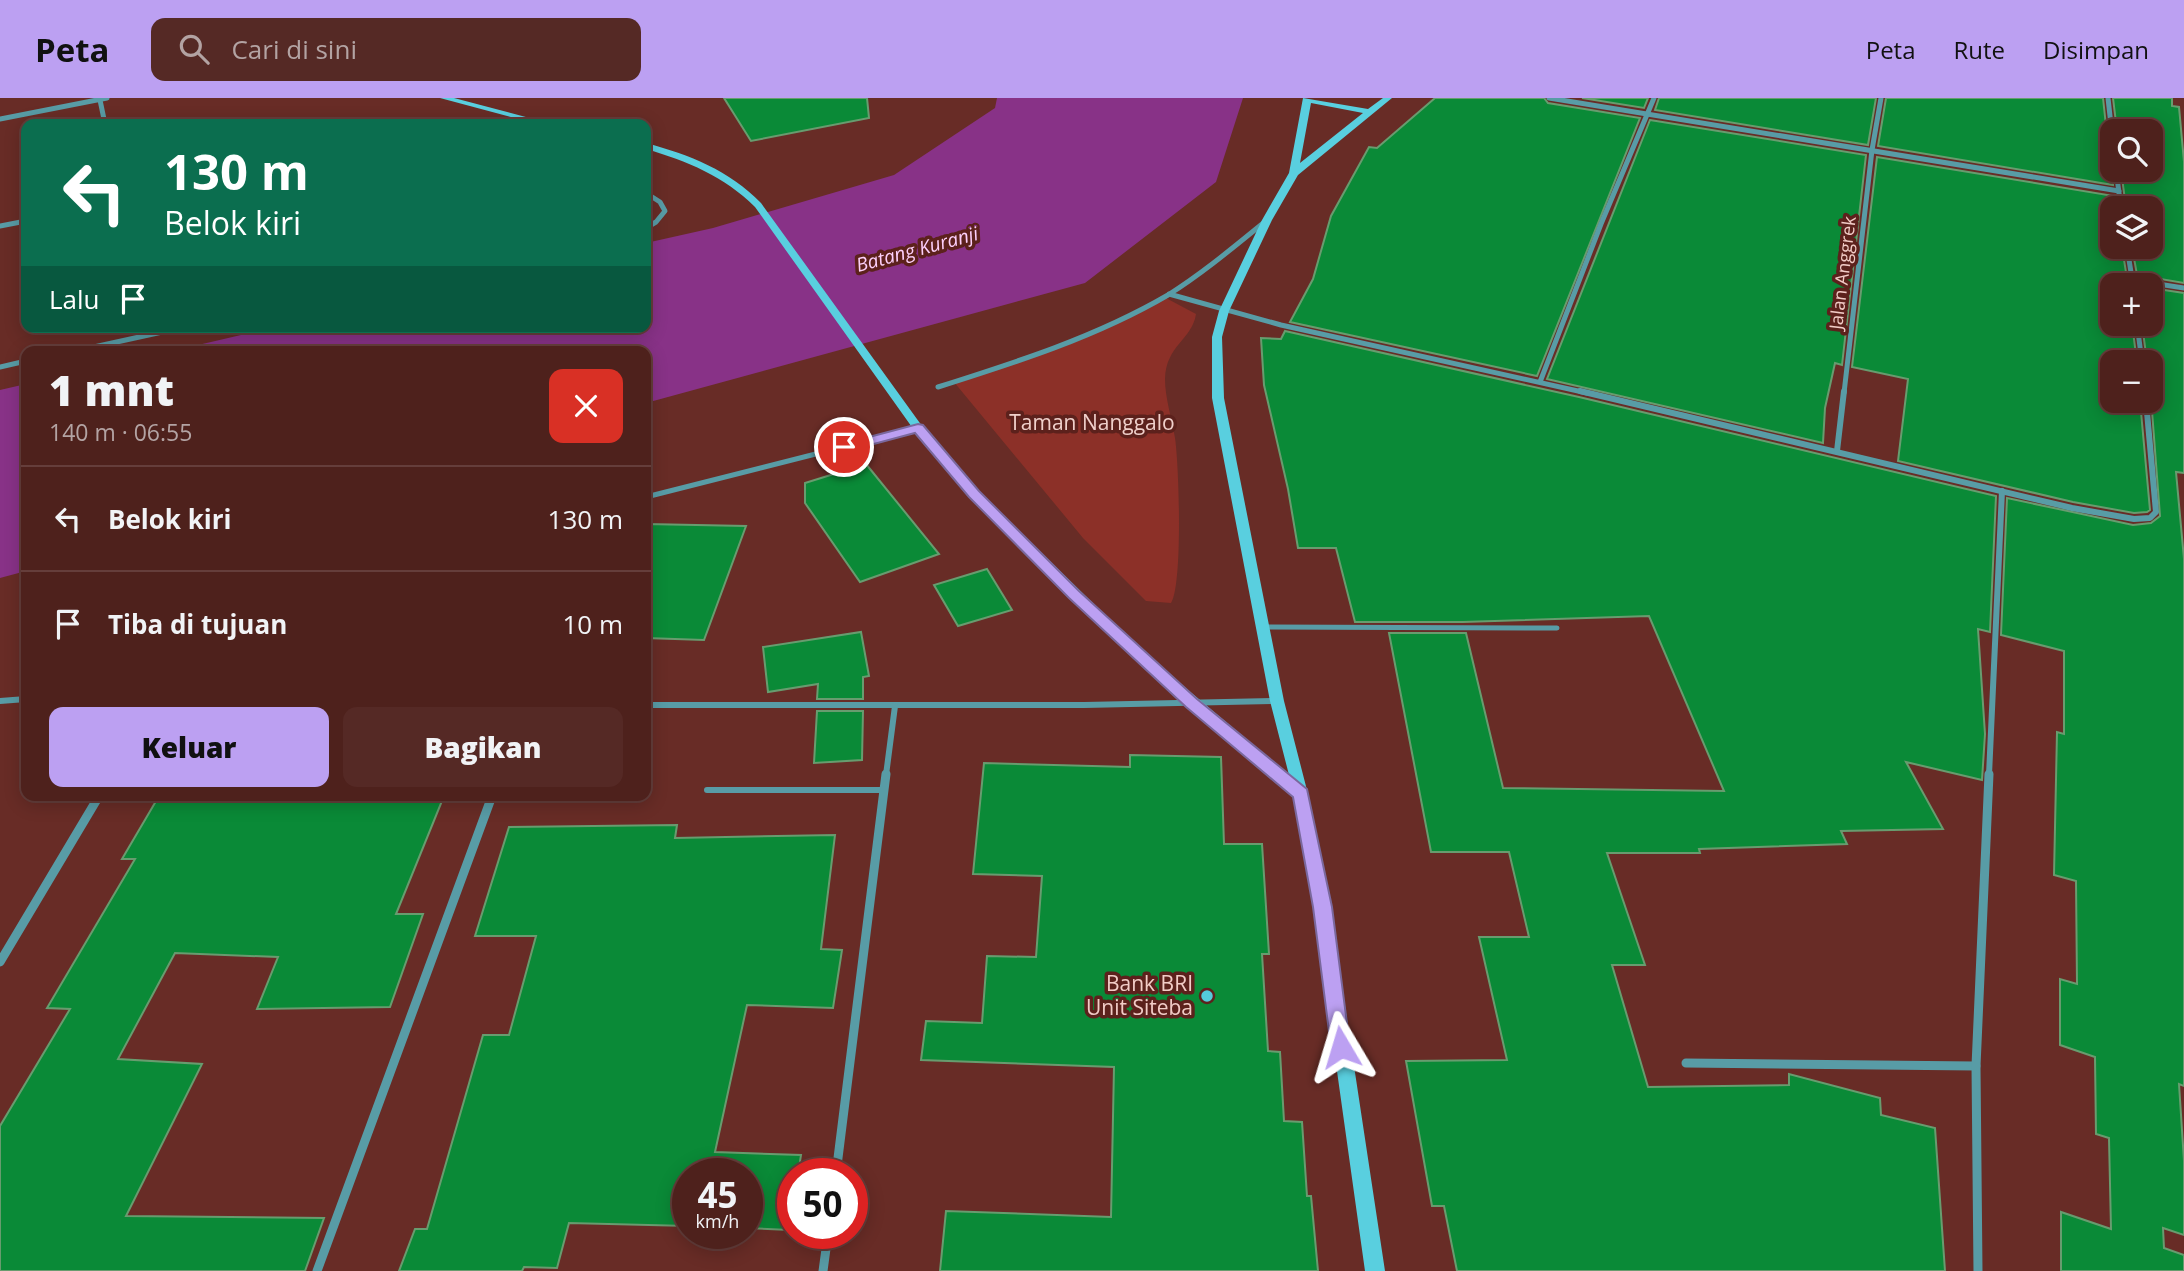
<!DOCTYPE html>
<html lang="id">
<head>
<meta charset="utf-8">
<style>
  body { margin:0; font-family:"Open Sans",sans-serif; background:#552925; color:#f1f3f6; height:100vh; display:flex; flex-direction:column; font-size:26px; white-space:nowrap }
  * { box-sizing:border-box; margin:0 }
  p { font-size:23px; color:#b3a3a3 }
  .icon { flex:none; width:38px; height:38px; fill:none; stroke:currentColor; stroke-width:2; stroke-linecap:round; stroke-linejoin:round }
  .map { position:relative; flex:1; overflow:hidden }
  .sheet { position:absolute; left:21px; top:248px; width:630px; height:455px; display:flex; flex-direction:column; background:#4e211c; border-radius:14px; box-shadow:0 4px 18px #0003,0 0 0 2px #653e3b }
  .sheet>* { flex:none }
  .banner { position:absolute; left:21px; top:21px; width:630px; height:214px; border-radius:14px; box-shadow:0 4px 18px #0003,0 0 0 2px #653e3b; background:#0b6e4f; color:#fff; overflow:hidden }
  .fabs { position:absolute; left:2100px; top:21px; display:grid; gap:14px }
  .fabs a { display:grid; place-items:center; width:63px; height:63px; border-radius:14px; background:#4e211c; box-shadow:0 4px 18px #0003,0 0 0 2px #653e3b; font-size:35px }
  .speed { position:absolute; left:672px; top:1060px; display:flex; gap:14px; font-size:35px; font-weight:700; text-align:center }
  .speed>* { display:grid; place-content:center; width:91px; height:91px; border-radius:50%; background:#4e211c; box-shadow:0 4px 18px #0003,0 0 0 2px #653e3b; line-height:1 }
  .speed small { font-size:18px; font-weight:400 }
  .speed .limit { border:10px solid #d22; background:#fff; color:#111 }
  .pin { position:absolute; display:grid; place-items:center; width:60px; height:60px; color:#fff; margin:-30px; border:4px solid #fff; border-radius:50%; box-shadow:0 2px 7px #0007 }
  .me { position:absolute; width:77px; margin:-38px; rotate:353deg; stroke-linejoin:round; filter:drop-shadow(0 0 5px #0008) }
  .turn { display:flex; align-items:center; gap:24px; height:147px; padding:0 28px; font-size:32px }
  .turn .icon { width:91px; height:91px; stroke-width:2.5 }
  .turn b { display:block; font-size:49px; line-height:60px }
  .then { display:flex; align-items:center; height:66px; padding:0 28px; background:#0003; gap:14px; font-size:26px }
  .round { display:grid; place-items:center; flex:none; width:74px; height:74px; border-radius:14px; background:#552925 }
  .headline { display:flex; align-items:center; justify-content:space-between; height:119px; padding:0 28px }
  h1 { font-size:42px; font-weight:800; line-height:52px }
  .cta { display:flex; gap:14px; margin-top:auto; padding:14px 28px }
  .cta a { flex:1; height:80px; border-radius:14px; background:#bca0f2; color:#111; font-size:28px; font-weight:800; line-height:80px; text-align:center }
  .cta a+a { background:#552925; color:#f1f3f6 }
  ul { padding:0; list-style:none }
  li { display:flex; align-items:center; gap:21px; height:105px; padding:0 28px; border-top:2px solid #653e3b }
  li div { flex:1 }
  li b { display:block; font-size:26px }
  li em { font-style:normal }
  header { display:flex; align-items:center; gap:42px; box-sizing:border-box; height:98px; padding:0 35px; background:#bca0f2; color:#111 }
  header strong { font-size:33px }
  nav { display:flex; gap:38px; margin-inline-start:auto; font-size:24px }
  .search { width:490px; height:63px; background:#552925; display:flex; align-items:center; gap:18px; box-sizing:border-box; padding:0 24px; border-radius:14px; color:#b3a3a3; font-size:26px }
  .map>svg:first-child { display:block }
</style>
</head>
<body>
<header>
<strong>Peta</strong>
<div class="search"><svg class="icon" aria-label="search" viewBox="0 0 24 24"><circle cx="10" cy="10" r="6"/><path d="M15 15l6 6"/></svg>Cari di sini</div>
<nav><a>Peta</a><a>Rute</a><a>Disimpan</a></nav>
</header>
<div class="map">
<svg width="2184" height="1173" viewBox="0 0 2184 1173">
  <rect width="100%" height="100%" fill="#682c26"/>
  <path fill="#8c3028" d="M1164 199 1196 216C1192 242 1166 247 1165 281 1165 300 1172 321 1175 340 1179 366 1183 486 1171 505L1146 503 1083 440 954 284 1066 248Z"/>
  <g fill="#883287">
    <path d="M997 0H1243L1216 84 1085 185 646 305V254H168L275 229H646V145L713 130 894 77 995 10Z"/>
    <path d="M26 286V473L0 480V292Z"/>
  </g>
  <g fill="#0a8a37" stroke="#689c6f" stroke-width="2">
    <path d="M724 0H867L869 20 751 43Z"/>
    <path d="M1435 0H1544L1548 5 1640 20 1537 278 1290 224 1313 181 1331 118 1369 49 1377 50Z"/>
    <path d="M1582 0H1648L1644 10Z"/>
    <path d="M1659 0H1876L1868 47 1655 12Z"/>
    <path d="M1886 0H2103L2107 37 2112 41 2113 87 1878 48Z"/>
    <path d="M2113 0H2172V8L2179 9 2184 64V185L2137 177 2132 149H2151V110H2126L2121 72H2151V33H2117Z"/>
    <path d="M1650 22 1866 57 1842 267 1835 265 1825 310 1823 345 1547 281Z"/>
    <path d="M1877 59 2114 98 2116 110H2112V149H2122L2128 187H2112V226H2132L2137 264H2112V303H2140L2150 412 2147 414 2134 415 2073 404 1898 363 1908 281 1852 269Z"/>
    <path d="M2151 190 2184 195V375L2176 374 2184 461V988L2179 986 2184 1063V1137L2163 1130 2164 1150 2184 1157V1173H2061V1114L2111 1131 2109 1040 2096 1036 2095 959 2060 947V881L2077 886 2076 783 2054 777 2057 634 2064 636V553L2001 537 2007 400 2133 427 2151 425 2160 418 2151 300V264H2147L2142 226H2151Z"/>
    <path d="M1285 233 1579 299 1996 398 1990 534 1978 531 1985 636 1982 682 1906 664 1943 731 1841 733 1847 746 1699 751 1700 755H1607L1645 867H1612L1648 989 1789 987V976L1880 1000 1881 1017 1935 1030 1945 1173H1457L1444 1108H1432L1406 963 1507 962 1479 839H1529L1509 754H1431L1389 535H1466L1503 690 1724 693 1649 518 1463 524H1355L1336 450H1298L1288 391 1264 287 1261 240 1281 241Z"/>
    <path d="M866 366 939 456 860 484 805 405V385Z"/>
    <path d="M646 426 746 428 704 542 646 540Z"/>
    <path d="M987 471 1012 512 958 528 934 487Z"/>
    <path d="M861 534 869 578 863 579V601H817L818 586 768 594 763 549Z"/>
    <path d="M817 613H863L862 662 814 665Z"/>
    <path d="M1130 657 1221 659 1224 746H1262L1269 856H1262L1268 953 1280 954 1284 1023 1302 1024 1307 1098H1311L1318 1173H940L946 1113 1111 1119 1114 969 921 962 926 923 982 925 987 858 1036 859 1042 778 973 776 984 665 1130 669Z"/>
    <path d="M159 698H444L396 816H423L390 909 257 911 278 859 175 855 118 961 202 966 126 1118 324 1120 305 1173H0V1028L70 911 47 910 135 761H122Z"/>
    <path d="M677 727 675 740 835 737 821 851 842 852 833 910 747 907 715 1054 801 1057 798 1076H793V1108L789 1132 747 1130V1076H688V1128L569 1125 557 1170 524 1169 522 1173H399L415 1131H427L483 937H509L536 838H475L509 729Z"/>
  </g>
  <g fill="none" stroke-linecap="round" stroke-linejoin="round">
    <g stroke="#589ca6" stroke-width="5">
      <path d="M646 399 918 330"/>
      <path d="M1264 529 1557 530"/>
    </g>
    <path stroke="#589ca6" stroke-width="6" d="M707 692H884"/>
    <g stroke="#589ca6" stroke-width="5">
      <path d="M1549 0 2119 93"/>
      <path d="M2108 0 2112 36"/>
      <path d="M100 2 105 26"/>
      <path d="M0 21 107 0"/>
      <path d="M2116 72 2121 110"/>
      <path d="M646 95 660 104 665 113 656 124 646 130"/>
      <path d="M0 128 26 123"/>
      <path d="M2127 149 2133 187"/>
      <path d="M2132 182 2184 190"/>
      <path d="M1169 196 1281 227 1587 295"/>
      <path d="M2137 226 2142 264"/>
      <path d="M71 254 185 229"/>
      <path d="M0 269 26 263"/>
      <path d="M1540 284 1601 126 1654 0"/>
      <path d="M938 289C1017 264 1096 239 1168 197 1203 175 1235 148 1267 122"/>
      <path d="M1844 295 1872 52 1881 0"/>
    </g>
    <g stroke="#589ca6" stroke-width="6">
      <path d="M1580 293 2072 410 2134 421 2150 420 2156 414 2146 303"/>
      <path d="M1837 353 1844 293"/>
      <path d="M0 603 26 601"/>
      <path d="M646 607H1084L1276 603"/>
      <path d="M886 677 895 608"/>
      <path d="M1989 677 2002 393"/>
    </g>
    <g stroke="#589ca6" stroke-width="9">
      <path d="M0 864 99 698"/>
      <path d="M1686 965 1976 968"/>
      <path d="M836 1076 886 676"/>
      <path d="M317 1173 492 698"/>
      <path d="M823 1173 828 1136"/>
      <path d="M1978 1173 1976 968 1989 676"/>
    </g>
    <g fill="#59cfdf" fill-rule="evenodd">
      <path d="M440 0H454L552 26H537Z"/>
      <path d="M1303 0 1368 11 1383 0H1392L1298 77 1272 122 1229 213 1222 239 1224 300 1284 603 1308 696 1330 809 1385 1173H1365L1314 809 1294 699 1133 560 970 399 914 332 755 109C724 78 687 63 646 51V45C690 57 729 72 761 105L922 328 978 393 1143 554 1289 677 1270 603 1212 300V239L1219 213 1262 122 1289 75ZM1311 5 1363 15 1300 65Z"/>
    </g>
  </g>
  <path fill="#bca0f2" stroke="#7a689d" stroke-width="2" d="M918 326 923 327 979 393 1079 493 1197 601 1307 691 1332 809 1350 949 1348 955 1341 958 1334 955 1331 949 1313 809 1293 699 1186 609 1069 500 969 399 915 335 844 354 837 349 839 347Z"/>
  <circle fill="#53cbdb" stroke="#5c211c" stroke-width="2.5" cx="1207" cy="898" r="7"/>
  <g text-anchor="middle" stroke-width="7" stroke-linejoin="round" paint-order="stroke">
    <g font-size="18" fill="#f2ccc7" stroke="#5c211c">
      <text transform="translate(1843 175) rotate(-83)" y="6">Jalan Anggrek</text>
    </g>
    <g font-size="19" font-style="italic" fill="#fdd0fb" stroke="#5c211c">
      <text transform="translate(917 151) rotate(-15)" y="7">Batang Kuranji</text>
    </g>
    <g font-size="21" fill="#f0d0cb" stroke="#5c211c">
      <text x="1092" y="332">Taman Nanggalo</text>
    </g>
    <g font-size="21" fill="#f2ccc7" stroke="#5c211c" text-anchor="end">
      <text x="1193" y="893">Bank BRI<tspan x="1193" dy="24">Unit Siteba</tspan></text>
    </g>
  </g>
</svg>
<div class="fabs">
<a><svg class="icon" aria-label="search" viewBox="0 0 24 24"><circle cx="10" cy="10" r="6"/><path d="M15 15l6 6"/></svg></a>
<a><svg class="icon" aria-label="layers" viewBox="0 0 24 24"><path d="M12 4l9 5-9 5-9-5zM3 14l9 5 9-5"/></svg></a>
<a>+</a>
<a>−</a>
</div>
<div class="speed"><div>45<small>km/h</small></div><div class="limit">50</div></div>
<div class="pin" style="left:844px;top:349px;background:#d93025"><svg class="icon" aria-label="arrive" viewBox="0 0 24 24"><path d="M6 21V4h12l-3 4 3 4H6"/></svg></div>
<svg class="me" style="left:1341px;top:949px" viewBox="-20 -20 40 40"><path d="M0-17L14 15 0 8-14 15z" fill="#bca0f2" stroke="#fff" stroke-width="4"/></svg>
<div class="banner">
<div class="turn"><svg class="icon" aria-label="left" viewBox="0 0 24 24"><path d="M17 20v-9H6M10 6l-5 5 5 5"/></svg><div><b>130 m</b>Belok kiri</div></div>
<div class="then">Lalu<svg class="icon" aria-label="arrive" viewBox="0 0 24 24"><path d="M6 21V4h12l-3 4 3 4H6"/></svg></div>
</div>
<section class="sheet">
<div class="headline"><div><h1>1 mnt</h1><p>140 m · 06:55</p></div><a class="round" style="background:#d93025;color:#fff"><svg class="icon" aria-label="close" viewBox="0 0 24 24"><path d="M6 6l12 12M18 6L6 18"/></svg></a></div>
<ul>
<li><svg class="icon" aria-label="left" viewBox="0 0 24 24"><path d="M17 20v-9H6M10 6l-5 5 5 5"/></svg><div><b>Belok kiri</b></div><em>130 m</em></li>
<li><svg class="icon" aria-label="arrive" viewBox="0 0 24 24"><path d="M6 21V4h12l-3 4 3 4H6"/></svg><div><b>Tiba di tujuan</b></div><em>10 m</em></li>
</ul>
<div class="cta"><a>Keluar</a><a>Bagikan</a></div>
</section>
</div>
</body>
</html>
